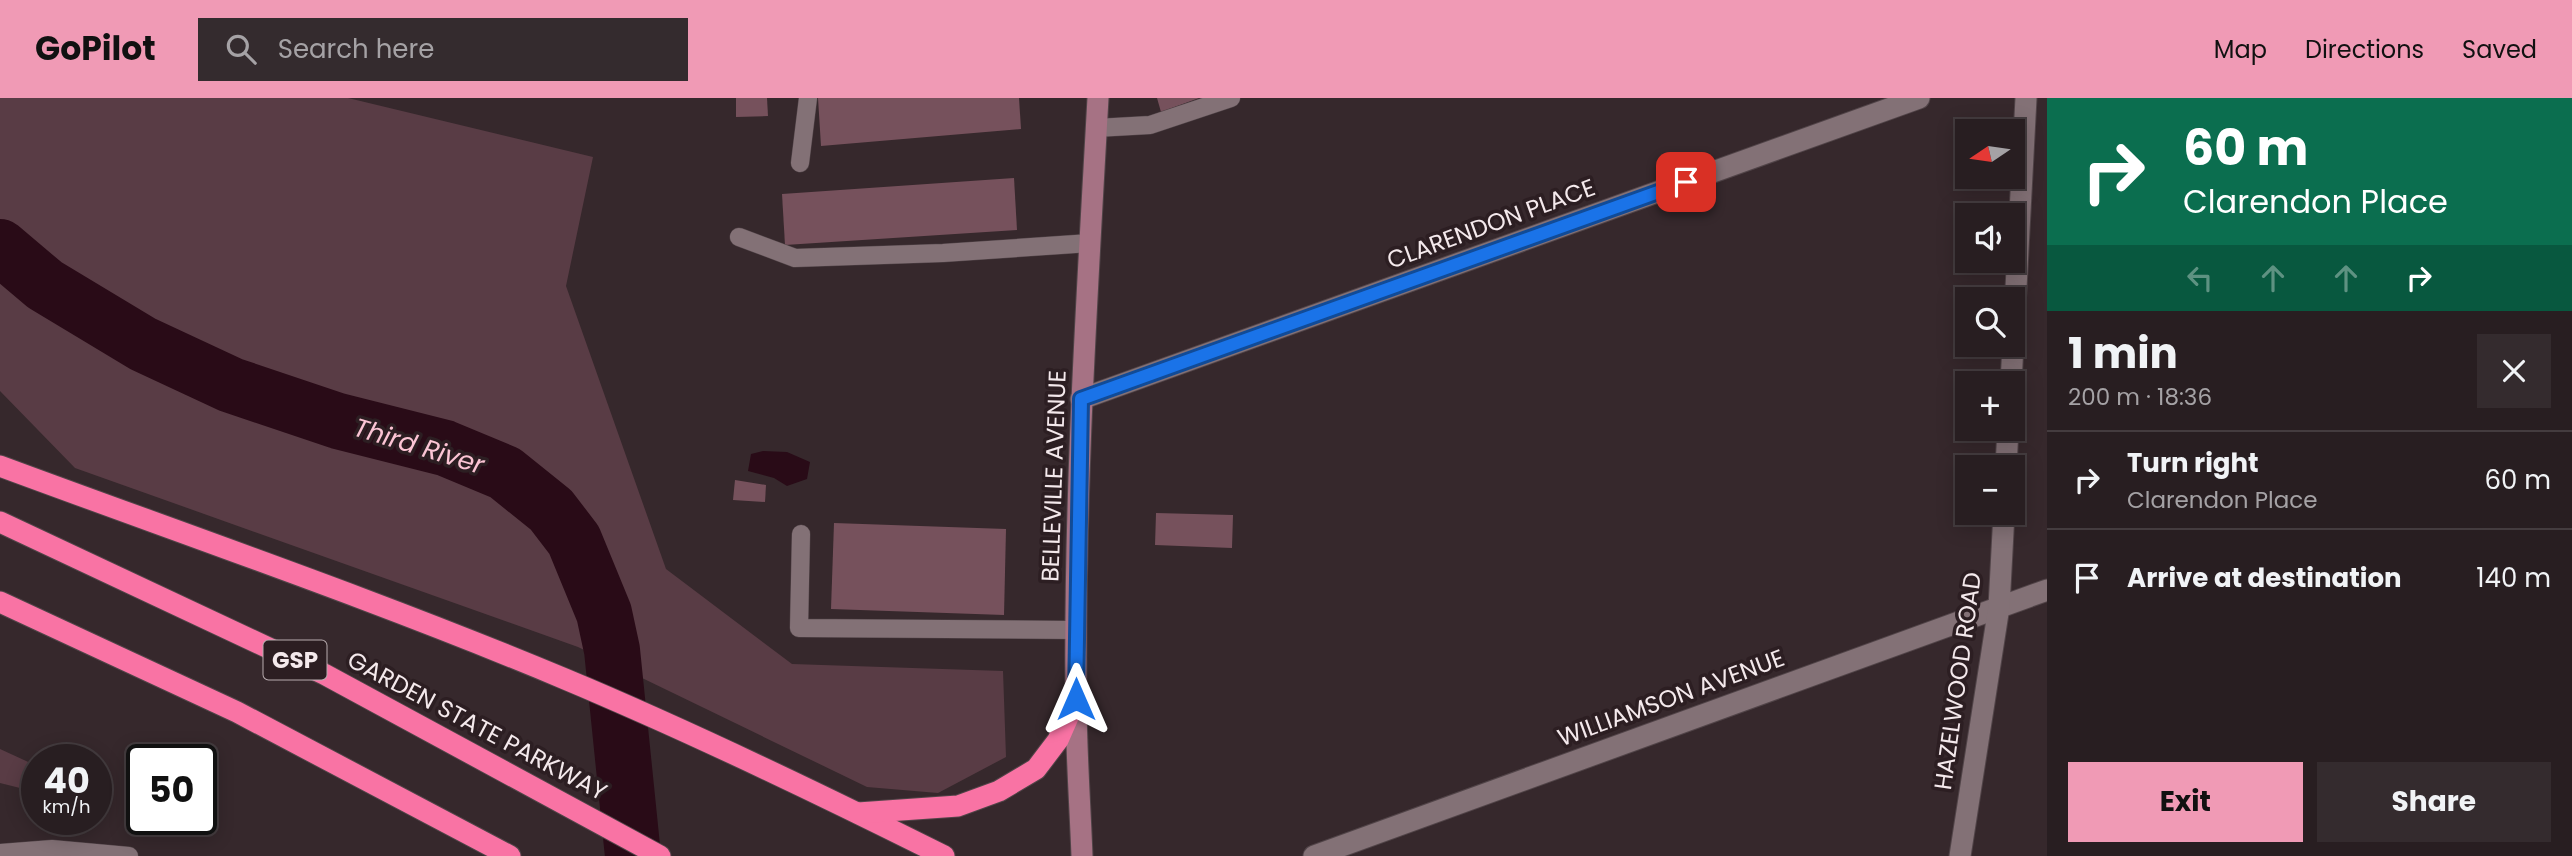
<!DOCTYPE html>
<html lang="en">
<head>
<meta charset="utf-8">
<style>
  body { margin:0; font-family:Poppins,sans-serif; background:#342b2e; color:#f1f3f6; height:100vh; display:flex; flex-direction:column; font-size:26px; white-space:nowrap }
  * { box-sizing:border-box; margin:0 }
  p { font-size:23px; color:#a5a2a5 }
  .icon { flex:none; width:38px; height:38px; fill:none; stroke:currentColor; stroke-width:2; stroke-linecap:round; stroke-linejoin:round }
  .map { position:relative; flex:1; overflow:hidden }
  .sheet { display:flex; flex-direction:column; background:#281e21; width:525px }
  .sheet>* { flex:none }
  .hud { background:#0b6e4f; color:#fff; overflow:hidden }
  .needle { width:46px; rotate:257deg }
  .fabs { position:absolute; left:1955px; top:21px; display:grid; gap:14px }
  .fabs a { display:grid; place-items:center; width:70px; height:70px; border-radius:0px; background:#281e21; box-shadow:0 4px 18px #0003,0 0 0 2px #443c3f; font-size:35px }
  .speed { position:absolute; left:21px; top:646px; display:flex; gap:14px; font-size:35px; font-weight:700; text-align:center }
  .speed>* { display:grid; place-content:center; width:91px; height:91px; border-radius:50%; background:#281e21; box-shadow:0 4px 18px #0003,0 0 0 2px #443c3f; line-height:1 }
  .speed small { font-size:18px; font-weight:400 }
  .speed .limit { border:4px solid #111; border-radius:10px; background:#fff; color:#111 }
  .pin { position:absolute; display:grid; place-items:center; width:60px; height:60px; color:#fff; margin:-30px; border-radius:14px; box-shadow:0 4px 10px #0006 }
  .me { position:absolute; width:77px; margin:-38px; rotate:0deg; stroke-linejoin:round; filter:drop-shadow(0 0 5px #0008) }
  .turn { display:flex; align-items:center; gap:24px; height:147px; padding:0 21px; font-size:32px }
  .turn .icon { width:91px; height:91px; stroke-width:2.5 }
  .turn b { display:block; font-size:49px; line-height:60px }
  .lanes { display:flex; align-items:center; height:66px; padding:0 21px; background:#0003; justify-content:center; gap:35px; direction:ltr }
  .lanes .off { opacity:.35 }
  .round { display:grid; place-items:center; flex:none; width:74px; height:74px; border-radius:0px; background:#342b2e }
  .head { display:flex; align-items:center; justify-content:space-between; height:119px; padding:0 21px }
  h1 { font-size:42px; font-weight:700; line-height:52px }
  .primary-button { display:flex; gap:14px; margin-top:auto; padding:14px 21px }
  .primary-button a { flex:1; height:80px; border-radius:0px; background:#f09ab5; color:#111; font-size:28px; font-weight:700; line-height:80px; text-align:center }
  .primary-button a+a { background:#342b2e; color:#f1f3f6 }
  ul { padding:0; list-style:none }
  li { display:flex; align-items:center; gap:21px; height:98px; padding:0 21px; border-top:2px solid #443c3f }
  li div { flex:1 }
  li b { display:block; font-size:26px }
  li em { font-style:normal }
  header { display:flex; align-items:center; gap:42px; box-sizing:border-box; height:98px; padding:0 35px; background:#f09ab5; color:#111 }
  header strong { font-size:33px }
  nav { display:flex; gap:38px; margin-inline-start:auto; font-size:24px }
  .search { width:490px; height:63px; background:#342b2e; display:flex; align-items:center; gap:18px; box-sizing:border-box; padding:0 24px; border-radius:0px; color:#a5a2a5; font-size:26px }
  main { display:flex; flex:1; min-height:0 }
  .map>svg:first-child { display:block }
</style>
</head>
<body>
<header>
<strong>GoPilot</strong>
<div class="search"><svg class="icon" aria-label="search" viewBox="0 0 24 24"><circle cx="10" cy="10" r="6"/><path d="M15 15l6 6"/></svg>Search here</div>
<nav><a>Map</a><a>Directions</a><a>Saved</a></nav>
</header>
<main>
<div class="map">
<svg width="2047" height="758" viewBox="0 0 2047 758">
  <rect width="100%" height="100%" fill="#36282c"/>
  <g fill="#593c45">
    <path d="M0 0H348L593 59 566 188 666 471 792 566 1003 573 1006 659 938 695 867 689 578 549 75 370 0 293Z"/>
    <path d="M0 651 37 668 32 693 0 685Z"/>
  </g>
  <path fill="#290b17" d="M763 353 787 354 810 364 807 381 787 388 774 380 748 373 751 356Z"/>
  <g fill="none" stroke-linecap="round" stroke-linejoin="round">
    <path stroke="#290b17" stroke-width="56" d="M0 149 45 187 143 246 231 287 338 323 445 350 505 375 551 412 574 442 604 515 612 552 633 758"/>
  </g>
  <g fill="#76515c">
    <path d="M736 0H767L768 18 736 19Z"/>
    <path d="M818 0H1019L1021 31 821 48Z"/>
    <path d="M1157 0H1199L1161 14Z"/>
    <path d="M1014 80 1017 132 785 147 782 96Z"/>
    <path d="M735 382 766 387 765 404 733 402Z"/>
    <path d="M1156 415 1233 417 1232 450 1155 447Z"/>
    <path d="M834 425 1006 431 1004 517 831 511Z"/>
  </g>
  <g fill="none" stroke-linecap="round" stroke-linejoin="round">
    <defs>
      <g id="lane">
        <path d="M1096 30 1150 27 1231 0"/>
        <path d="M800 65 808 0"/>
        <path d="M739 139 795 160 943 155 1090 145"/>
        <path d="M801 436 799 530 1076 532"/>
        <path d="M0 755 52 751 129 758"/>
      </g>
      <g id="street">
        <path d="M2011 285 2026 0"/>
        <path d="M1081 301 1919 0"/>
        <path d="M2006 369 2008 331"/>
        <path d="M1314 758 2047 492"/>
        <path d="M1960 758 1999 509 2004 415"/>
      </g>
      <path id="secondary" d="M1082 758C1080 705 1076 652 1076 599 1074 399 1087 199 1098 0"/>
      <g id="highway">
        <path d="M0 368C189 438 379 503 565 581 694 635 820 696 944 758"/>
        <path d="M0 424 324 576 660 758"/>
        <path d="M0 504 237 614 510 758"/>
        <path d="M858 715 958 708 999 693 1036 671 1058 642 1076 601"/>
      </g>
    </defs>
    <use href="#lane" stroke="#514448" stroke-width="19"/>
    <use href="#street" stroke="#514448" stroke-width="23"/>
    <use href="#secondary" stroke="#514448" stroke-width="23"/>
    <use href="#highway" stroke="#514448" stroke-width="23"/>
    <use href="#lane" stroke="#837176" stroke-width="18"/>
    <use href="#street" stroke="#837176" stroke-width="21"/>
    <use href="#secondary" stroke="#a67284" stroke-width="21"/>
    <use href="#highway" stroke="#f973a4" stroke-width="21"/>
  </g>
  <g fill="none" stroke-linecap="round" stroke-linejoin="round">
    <defs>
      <path id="route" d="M1076 601 1081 301 1686 84"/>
    </defs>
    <use href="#route" stroke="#114b97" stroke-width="18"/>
    <use href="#route" stroke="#1a73e8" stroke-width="12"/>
  </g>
  <g text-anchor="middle" stroke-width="7" stroke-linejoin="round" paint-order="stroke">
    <rect fill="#2c1e22" stroke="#b8acaf" stroke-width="2" x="263.5" y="542.5" width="63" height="39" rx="5"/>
    <g font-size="23" font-weight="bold" fill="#f4e9ec">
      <text x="295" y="570">GSP</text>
    </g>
    <g font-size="24" fill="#f4e9ec" stroke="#2c1e22">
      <text transform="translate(1491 126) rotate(-20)" y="8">CLARENDON PLACE</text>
      <text transform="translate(1054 378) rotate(-88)" y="8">BELLEVILLE AVENUE</text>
      <text transform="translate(1958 583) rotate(-82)" y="8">HAZELWOOD ROAD</text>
      <text transform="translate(1671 600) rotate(-20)" y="8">WILLIAMSON AVENUE</text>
      <text transform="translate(477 628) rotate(28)" y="8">GARDEN STATE PARKWAY</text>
    </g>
    <g font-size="26" font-style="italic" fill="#fbc4d4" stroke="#2c1e22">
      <text transform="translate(419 348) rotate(17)" y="9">Third River</text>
    </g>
  </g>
</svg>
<div class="fabs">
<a><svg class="needle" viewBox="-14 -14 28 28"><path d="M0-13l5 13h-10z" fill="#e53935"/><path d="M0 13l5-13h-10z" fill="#a5a2a5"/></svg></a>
<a><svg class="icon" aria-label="sound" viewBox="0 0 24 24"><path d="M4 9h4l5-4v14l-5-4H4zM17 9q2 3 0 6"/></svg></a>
<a><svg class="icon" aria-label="search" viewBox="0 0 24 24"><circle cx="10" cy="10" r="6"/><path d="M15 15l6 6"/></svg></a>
<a>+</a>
<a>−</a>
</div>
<div class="speed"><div>40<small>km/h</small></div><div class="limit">50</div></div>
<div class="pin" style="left:1686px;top:84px;background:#d93025"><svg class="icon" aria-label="arrive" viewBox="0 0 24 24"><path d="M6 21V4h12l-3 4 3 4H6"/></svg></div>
<svg class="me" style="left:1076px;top:601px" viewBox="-20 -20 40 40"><path d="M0-17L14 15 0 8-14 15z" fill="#1a73e8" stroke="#fff" stroke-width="4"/></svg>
</div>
<section class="sheet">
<div class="hud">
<div class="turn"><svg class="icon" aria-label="right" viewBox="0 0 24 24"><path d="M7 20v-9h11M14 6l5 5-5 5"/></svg><div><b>60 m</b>Clarendon Place</div></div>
<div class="lanes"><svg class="icon off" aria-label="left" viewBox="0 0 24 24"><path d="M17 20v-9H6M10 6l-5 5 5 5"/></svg><svg class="icon off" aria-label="ahead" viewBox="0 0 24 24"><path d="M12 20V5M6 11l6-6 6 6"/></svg><svg class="icon off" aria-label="ahead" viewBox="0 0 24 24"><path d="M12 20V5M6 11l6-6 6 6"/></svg><svg class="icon" aria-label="right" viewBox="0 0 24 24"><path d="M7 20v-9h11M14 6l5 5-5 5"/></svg></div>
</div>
<div class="head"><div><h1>1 min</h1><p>200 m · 18:36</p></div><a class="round"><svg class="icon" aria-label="close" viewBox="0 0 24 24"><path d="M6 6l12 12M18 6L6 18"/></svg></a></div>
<ul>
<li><svg class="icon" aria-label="right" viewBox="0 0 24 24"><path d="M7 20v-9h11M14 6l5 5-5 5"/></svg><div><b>Turn right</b><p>Clarendon Place</p></div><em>60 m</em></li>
<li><svg class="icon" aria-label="arrive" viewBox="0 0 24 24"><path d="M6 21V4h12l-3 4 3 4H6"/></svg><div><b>Arrive at destination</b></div><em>140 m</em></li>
</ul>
<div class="primary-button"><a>Exit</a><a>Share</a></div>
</section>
</main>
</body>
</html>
